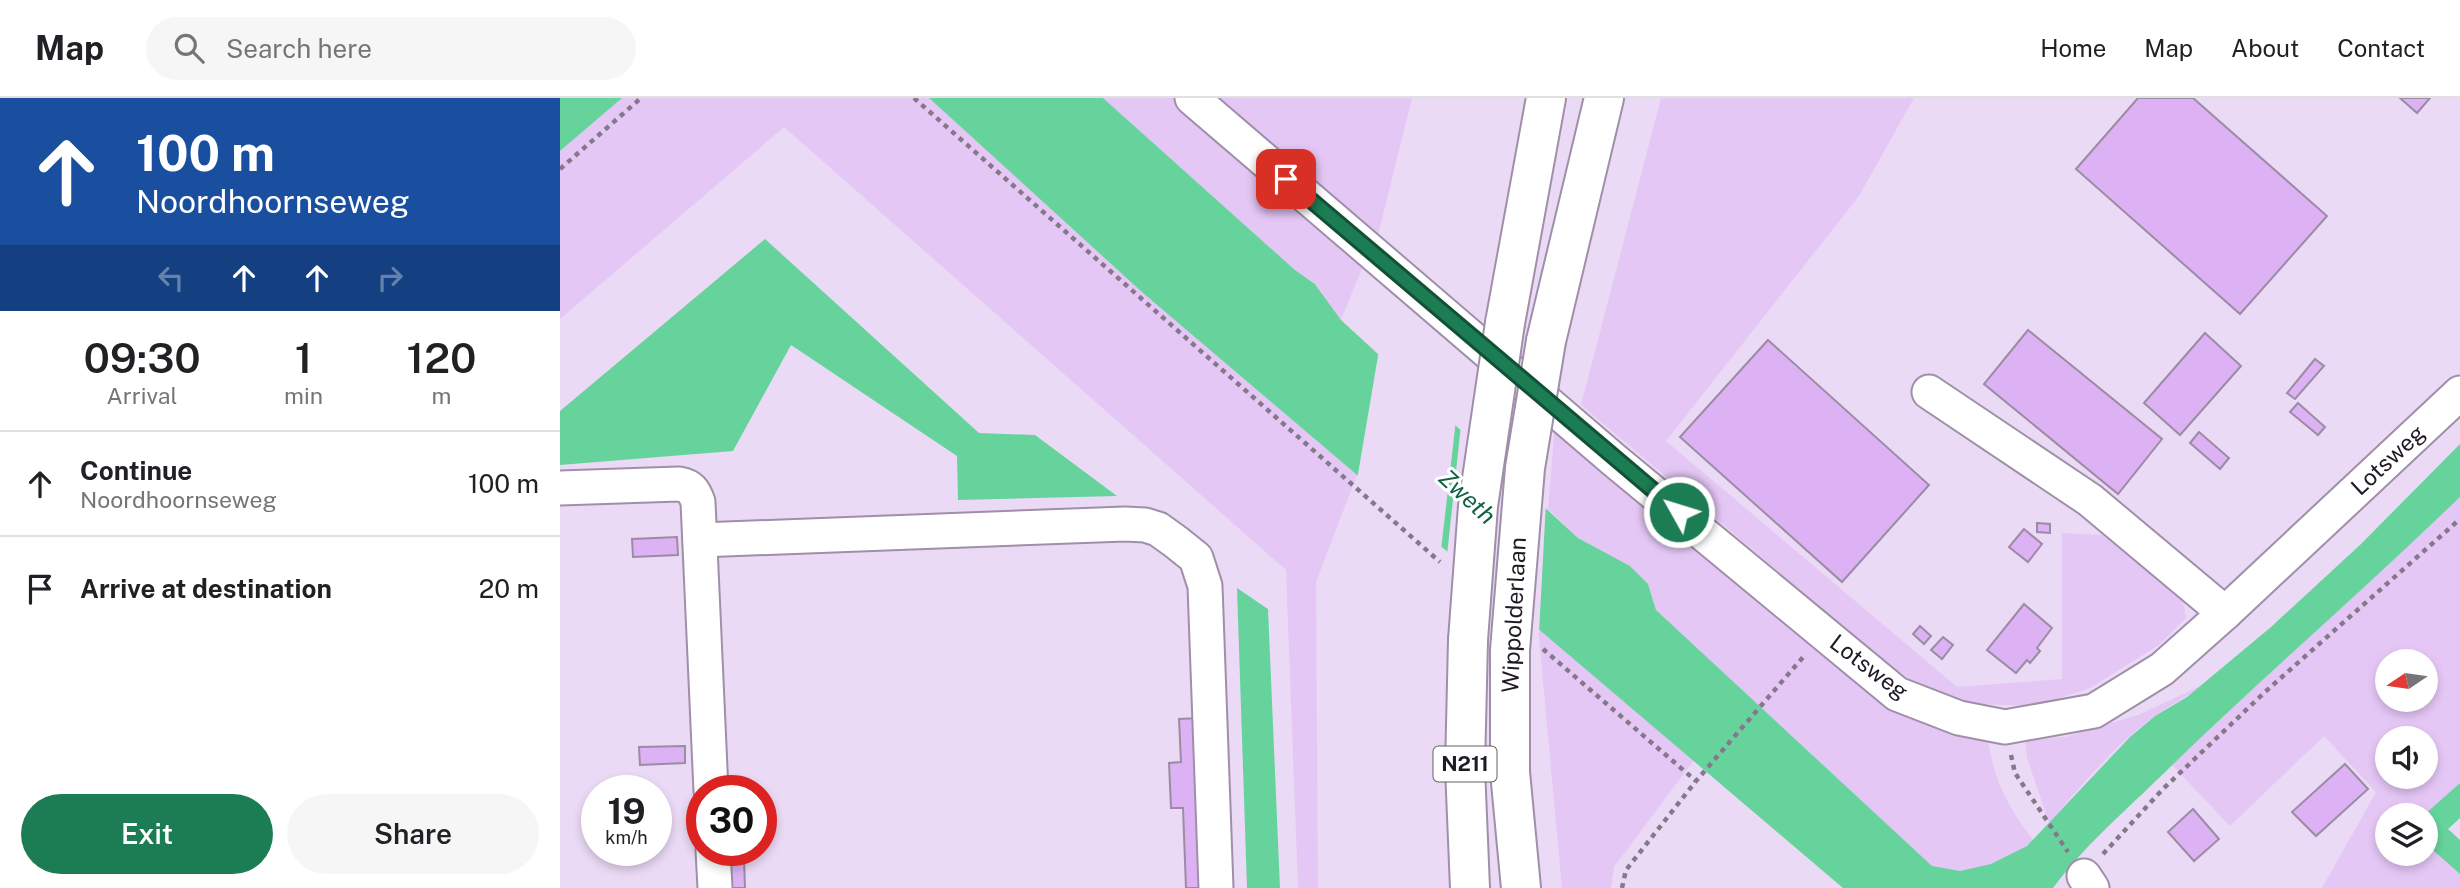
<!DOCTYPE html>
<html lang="en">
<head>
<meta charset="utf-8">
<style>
  body { margin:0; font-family:"Public Sans",sans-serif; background:#f6f6f6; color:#202124; height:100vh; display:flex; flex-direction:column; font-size:26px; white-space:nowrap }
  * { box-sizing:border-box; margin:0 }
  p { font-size:23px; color:#757577 }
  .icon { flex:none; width:38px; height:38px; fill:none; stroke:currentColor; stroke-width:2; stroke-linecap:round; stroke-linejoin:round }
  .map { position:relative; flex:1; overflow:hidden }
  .details { display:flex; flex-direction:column; background:#fff; width:560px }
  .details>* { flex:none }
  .top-card { background:#1a4fa0; color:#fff; overflow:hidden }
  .needle { width:46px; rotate:257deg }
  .tools { position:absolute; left:1815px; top:551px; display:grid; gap:14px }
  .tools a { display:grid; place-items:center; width:63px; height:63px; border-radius:50%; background:#fff; box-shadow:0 4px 10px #0003; font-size:35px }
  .speed { position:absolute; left:21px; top:677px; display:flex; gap:14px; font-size:35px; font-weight:700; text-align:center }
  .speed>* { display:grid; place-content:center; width:91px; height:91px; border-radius:50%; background:#fff; box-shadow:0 4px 10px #0003; line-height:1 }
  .speed small { font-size:18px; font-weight:400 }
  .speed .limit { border:10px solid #d22; background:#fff; color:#111 }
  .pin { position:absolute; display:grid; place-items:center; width:60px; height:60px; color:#fff; margin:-30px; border-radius:14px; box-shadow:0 4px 10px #0006 }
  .me { position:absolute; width:77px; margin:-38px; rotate:309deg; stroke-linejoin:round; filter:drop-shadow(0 0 5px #0008) }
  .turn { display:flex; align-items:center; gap:24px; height:147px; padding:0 21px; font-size:32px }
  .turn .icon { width:91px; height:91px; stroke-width:2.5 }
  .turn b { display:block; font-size:49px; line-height:60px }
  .lanes { display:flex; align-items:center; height:66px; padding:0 21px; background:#0003; justify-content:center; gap:35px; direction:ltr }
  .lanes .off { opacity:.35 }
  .eta { display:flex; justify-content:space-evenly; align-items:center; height:119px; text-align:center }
  .eta b { font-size:42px; font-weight:600; line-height:49px }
  .button { display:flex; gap:14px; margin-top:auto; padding:14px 21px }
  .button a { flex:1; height:80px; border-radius:42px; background:#1c7c53; color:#fff; font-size:28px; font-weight:600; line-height:80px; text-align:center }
  .button a+a { background:#f6f6f6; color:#202124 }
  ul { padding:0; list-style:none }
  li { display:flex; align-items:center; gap:21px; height:105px; padding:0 21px; border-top:2px solid #e0e0e0 }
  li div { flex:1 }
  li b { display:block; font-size:26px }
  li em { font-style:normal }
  header { display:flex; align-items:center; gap:42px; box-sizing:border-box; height:98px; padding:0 35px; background:#fff; border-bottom:2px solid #e0e0e0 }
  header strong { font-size:33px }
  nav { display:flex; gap:38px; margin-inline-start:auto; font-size:24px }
  .search { width:490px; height:63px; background:#f6f6f6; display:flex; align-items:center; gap:18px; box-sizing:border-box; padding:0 24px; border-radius:38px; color:#757577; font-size:26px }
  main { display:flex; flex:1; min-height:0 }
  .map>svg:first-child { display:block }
</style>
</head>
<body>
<header>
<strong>Map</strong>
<div class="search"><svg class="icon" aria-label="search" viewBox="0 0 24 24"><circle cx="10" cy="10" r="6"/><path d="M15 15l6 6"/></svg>Search here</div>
<nav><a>Home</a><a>Map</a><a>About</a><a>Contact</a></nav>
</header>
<main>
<section class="details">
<div class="top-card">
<div class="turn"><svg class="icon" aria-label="ahead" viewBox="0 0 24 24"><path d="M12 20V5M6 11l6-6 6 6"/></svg><div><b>100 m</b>Noordhoornseweg</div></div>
<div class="lanes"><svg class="icon off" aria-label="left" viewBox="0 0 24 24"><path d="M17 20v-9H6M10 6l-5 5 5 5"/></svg><svg class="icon" aria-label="ahead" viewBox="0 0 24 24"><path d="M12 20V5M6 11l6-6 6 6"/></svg><svg class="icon" aria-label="ahead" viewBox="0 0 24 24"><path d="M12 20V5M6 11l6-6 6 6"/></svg><svg class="icon off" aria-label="right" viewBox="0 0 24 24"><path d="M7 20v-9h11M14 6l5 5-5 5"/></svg></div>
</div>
<div class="eta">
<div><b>09:30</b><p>Arrival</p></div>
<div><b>1</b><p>min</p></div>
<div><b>120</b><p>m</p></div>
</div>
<ul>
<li><svg class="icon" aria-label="ahead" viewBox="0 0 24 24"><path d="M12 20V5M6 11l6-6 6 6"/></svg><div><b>Continue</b><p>Noordhoornseweg</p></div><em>100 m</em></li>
<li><svg class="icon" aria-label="arrive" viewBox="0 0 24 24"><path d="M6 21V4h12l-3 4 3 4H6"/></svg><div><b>Arrive at destination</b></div><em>20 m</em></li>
</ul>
<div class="button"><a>Exit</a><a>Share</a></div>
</section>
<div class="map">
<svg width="1900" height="790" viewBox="0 0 1900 790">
  <rect width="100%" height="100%" fill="#ebdaf5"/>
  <g fill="#e5c7f6" fill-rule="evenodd">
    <path d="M62 0H369L583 195 797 377 756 484 758 790H738L726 472 224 29 0 221V53Z"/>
    <path d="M543 0H616L803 168 781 222 755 185 735 172Z"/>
    <path d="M648 0H852L817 141Z"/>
    <path d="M1101 0H1354L1299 98 1106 343 1397 589 1502 581V435L1542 437 1622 498 1626 520 1599 547 1530 590 1476 608 1415 606 1366 592 1328 566 1021 307Z"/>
    <path d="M995 325 1185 487 1428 641C1433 681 1449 711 1473 742 1457 759 1424 772 1400 773 1391 773 1381 770 1372 768L1096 512 1088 486 1070 468 1018 440 988 411Z"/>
    <path d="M1900 399V685L1864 717 1827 718V756H1866V746L1900 776V790H1762L1816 694 1764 638 1670 728 1612 667C1707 576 1805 490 1900 399ZM1827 564H1866V602H1827ZM1827 640H1866V679H1827Z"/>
    <path d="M978 529 1134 662 1054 769 1051 790H1002Z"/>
    <path d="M1640 588C1626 600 1610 607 1595 618 1559 643 1518 691 1489 725L1467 660 1465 643 1505 639 1578 617Z"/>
  </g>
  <g fill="#66d39d">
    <path d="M0 0H62L0 53Z"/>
    <path d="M369 0H543L735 172 755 186 781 222 1018 440 1070 468 1088 486 1096 512 1372 768 1400 773 1431 766 1467 748 1570 639 1595 618 1627 599 1711 529 1801 446 1900 346V399C1802 494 1698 583 1600 679 1564 714 1523 749 1493 790H1283L583 195Z"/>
    <path d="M205 141 419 335 475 337 557 398 398 402 397 358 231 247 173 353 0 367V313Z"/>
    <path d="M677 490 708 511 720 790H687Z"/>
    <path d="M1900 685V720L1888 731 1900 742V776L1866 746 1864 717Z"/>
  </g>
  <g fill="#ebdaf5">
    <path d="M819 252 896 322 881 452 797 382Z"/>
    <path d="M901 327 986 404 979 535 887 457Z"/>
  </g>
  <g fill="#ddb2f5" stroke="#9b8ba3" stroke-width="2">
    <path d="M1578 0H1633L1767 118 1680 216 1516 71Z"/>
    <path d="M1840 0H1870L1857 15Z"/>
    <path d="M1468 232 1602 341 1558 396 1424 286Z"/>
    <path d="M1645 235 1681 268 1620 337 1584 305Z"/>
    <path d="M1208 242 1369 387 1282 484 1120 339Z"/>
    <path d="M1755 261 1764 268 1735 301 1727 295Z"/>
    <path d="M1738 305 1765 329 1758 337 1730 314Z"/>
    <path d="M1639 334 1669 360 1660 371 1630 345Z"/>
    <path d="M1477 425 1490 426V435L1477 434Z"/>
    <path d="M1464 431 1482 446 1468 464 1449 449Z"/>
    <path d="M117 439 118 457 73 459 72 441Z"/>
    <path d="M1464 506 1492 530 1477 550 1480 553 1470 565 1467 562 1456 575 1427 552Z"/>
    <path d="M1360 528 1371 538 1364 546 1353 536Z"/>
    <path d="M1383 539 1393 547 1382 561 1371 552Z"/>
    <path d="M641 620 648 790H626L623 710H611L609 665 621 664 619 621Z"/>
    <path d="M125 648V665L80 667 79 649Z"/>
    <path d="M1785 666 1808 691 1756 738 1732 714Z"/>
    <path d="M1633 711 1659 741 1634 763 1608 734Z"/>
    <path d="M167 760H184L185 790H168Z"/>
  </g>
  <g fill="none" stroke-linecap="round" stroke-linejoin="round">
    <defs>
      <g id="minor">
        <path d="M632 0 1054 362 1337 596 1399 620 1445 629 1534 613 1602 571 1665 515 1900 295"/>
        <path d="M1369 294 1530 402 1665 515"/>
        <path d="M0 390 119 386C131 388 134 393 138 404L151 693"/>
        <path d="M140 442 565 426 585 427 598 431 616 444 636 460 645 488 656 790"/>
        <path d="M153 752 155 790"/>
        <path d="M1524 778 1532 790"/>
      </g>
      <g id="major">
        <path d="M945 225 986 0"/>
        <path d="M986 243 1044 0"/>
        <path d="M908 542 905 670 910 790"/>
        <path d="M950 552V674L961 790"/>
      </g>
    </defs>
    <use href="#minor" stroke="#9f8fa8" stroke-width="37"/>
    <use href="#major" stroke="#9f8fa8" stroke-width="42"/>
    <g stroke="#84798b" stroke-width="4.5" stroke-dasharray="5 5" stroke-linecap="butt">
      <path d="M354 0 880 464"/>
      <path d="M0 71 81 0"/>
      <path d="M983 551 1136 683"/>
      <path d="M1451 657 1455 675 1508 754"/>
      <path d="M1543 756 1603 691 1705 594 1900 421"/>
      <path d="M1062 790 1066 772 1136 683 1244 558"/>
    </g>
    <use href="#minor" stroke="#fff" stroke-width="33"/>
    <use href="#major" stroke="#fff" stroke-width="38"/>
    <defs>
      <g id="major-bridge">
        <path d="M908 542 918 408 945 225"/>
        <path d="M950 552 965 370 986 243"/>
      </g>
    </defs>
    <use href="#major-bridge" stroke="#9f8fa8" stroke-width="42" stroke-linecap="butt"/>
    <use href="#major-bridge" stroke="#fff" stroke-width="38"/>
  </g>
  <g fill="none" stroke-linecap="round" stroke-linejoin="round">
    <defs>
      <path id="route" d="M726 81 1119 414"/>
    </defs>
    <use href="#route" stroke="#125136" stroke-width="18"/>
    <use href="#route" stroke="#1c7c53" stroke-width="12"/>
  </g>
  <g text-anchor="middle" stroke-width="6" stroke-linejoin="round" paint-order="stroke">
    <rect fill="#fff" stroke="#635f65" stroke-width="2" x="873.5" y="648.5" width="63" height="35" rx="5"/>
    <g font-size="21" font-weight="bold" fill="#201a23">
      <text x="905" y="673">N211</text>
    </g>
    <g font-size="23" fill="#201a23" stroke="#fff">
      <text transform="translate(1828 362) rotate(-43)" y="8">Lotsweg</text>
      <text transform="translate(954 517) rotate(-87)" y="8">Wippolderlaan</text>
      <text transform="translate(1309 569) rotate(37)" y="8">Lotsweg</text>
    </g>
    <g font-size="24" font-style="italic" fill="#106341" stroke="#fff">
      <text transform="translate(907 399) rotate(43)" y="8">Zweth</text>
    </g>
  </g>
</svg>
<div class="tools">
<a><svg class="needle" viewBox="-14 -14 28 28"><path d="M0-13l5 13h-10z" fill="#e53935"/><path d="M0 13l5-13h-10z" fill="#757577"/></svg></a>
<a><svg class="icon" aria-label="sound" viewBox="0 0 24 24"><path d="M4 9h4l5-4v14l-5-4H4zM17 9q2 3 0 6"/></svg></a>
<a><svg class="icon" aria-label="layers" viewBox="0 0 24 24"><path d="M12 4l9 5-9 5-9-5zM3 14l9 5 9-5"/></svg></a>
</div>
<div class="speed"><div>19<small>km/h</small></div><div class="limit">30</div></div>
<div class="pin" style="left:726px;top:81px;background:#d93025"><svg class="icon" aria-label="arrive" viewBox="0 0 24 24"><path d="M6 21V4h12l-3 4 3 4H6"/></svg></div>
<svg class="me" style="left:1119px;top:414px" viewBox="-20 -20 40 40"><circle r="17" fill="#1c7c53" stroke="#fff" stroke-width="3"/><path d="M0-11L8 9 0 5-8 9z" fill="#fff"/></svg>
</div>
</main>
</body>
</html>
